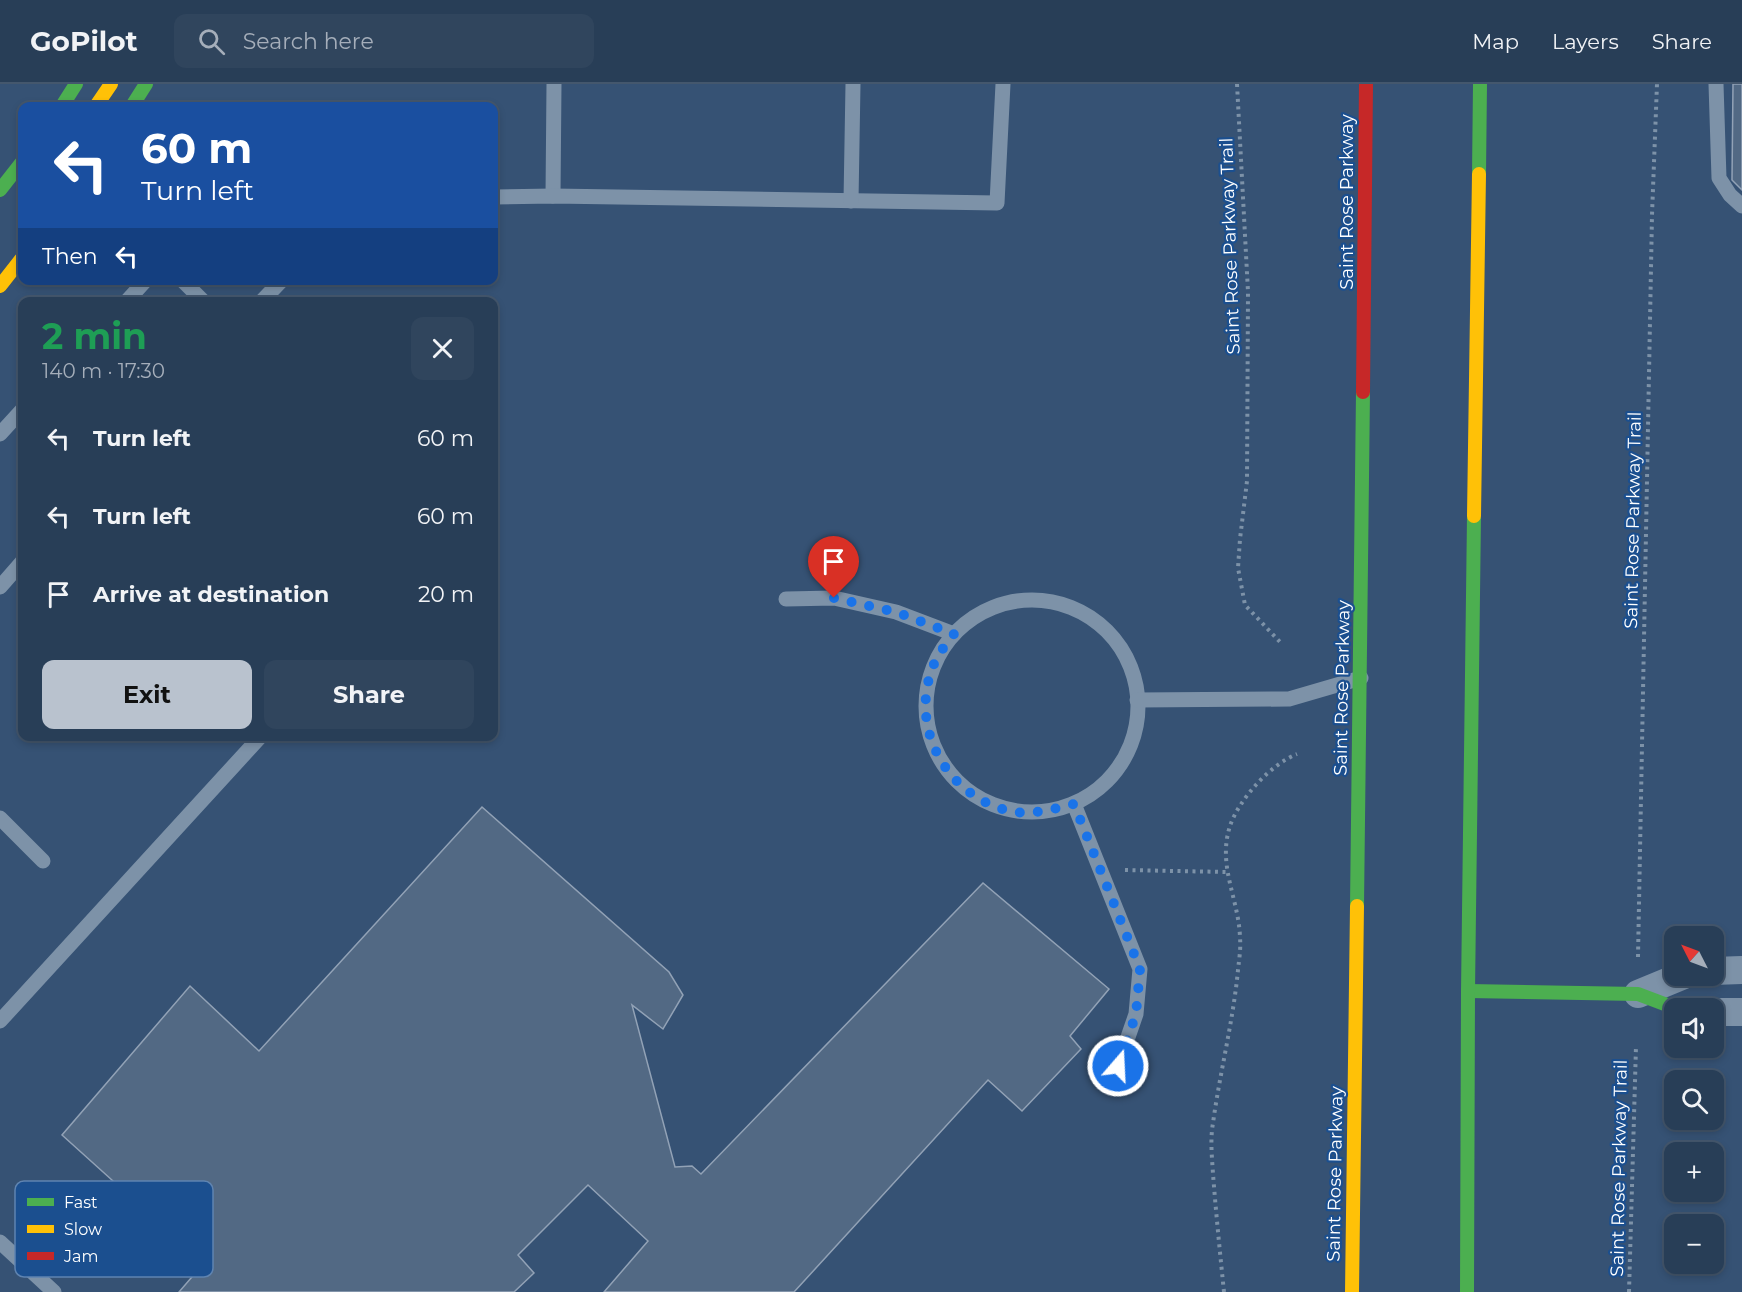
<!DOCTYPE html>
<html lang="en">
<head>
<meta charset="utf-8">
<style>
  body { margin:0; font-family:Montserrat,sans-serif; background:#30455d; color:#f1f3f6; height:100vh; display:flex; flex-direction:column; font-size:22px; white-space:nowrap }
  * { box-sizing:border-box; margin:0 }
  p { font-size:20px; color:#a5aeba }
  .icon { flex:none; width:33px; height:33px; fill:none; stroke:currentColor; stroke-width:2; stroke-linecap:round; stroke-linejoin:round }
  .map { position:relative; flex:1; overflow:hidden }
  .panel { position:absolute; left:18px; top:213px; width:480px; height:444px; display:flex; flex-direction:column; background:#283e57; border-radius:12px; box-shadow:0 3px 9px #0003,0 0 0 2px #44576d }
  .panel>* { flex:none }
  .hud { position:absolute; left:18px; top:18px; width:480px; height:183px; border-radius:12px; box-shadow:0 3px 9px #0003,0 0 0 2px #44576d; background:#1a4fa0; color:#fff; overflow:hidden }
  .needle { width:39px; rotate:312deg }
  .controls { position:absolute; left:1664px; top:842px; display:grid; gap:12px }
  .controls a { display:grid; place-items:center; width:60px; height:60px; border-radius:12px; background:#283e57; box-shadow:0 3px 9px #0003,0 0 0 2px #44576d; font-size:30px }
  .pin { position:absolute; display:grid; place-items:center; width:51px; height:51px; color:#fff; margin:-62px -26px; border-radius:50% 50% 50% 0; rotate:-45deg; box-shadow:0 0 6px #0007 }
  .pin .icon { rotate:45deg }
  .me { position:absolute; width:66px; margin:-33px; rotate:19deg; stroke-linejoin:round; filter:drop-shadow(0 0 4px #0008) }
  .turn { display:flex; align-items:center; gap:21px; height:126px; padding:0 24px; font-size:27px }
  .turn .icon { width:78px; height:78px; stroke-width:2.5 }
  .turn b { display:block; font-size:42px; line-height:51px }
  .then { display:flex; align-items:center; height:57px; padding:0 24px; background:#0003; gap:12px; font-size:22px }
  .round { display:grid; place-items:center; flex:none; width:63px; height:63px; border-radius:12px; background:#30455d }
  .headline { display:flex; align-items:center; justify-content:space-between; height:102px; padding:0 24px }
  h1 { font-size:36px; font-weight:700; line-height:45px; color:#1e9e55 }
  .button { display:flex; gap:12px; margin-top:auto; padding:12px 24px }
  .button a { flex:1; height:69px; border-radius:12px; background:#b9c2ce; color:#111; font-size:24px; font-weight:700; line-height:69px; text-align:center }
  .button a+a { background:#30455d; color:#f1f3f6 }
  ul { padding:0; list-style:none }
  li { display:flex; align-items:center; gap:18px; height:78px; padding:0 24px }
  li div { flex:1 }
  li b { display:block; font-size:22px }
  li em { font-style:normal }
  header { display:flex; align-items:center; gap:36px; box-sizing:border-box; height:84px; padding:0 30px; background:#283e57; border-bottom:2px solid #44576d }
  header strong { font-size:28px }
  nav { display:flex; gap:33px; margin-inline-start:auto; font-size:21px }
  .search { width:420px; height:54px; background:#30455d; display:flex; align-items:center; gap:15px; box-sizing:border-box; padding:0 21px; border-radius:12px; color:#a5aeba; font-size:22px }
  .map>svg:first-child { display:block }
</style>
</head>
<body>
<header>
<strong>GoPilot</strong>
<div class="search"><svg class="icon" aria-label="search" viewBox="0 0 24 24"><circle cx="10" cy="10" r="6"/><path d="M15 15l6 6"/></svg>Search here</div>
<nav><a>Map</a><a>Layers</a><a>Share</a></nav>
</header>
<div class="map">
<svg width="1742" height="1208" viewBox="0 0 1742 1208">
  <rect width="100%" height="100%" fill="#365274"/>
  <g fill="#526984" stroke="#92a2b6" stroke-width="1.5">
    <path d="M1733 0H1742V106L1732 96Z"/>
    <path d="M482 723 669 888 683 911 663 945 632 921 675 1083 692 1082 701 1090 983 799 1109 905 1070 952 1081 965 1022 1027 988 996 794 1208H604L648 1157 588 1101 518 1171 534 1189 514 1208H179L204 1179 62 1051 190 902 259 967Z"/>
  </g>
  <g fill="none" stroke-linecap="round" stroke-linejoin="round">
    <g stroke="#7d92a8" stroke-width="4" stroke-dasharray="3 4.5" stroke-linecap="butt">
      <path d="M1237 0 1248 208 1247 397 1240 455 1238 484 1245 521 1281 559"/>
      <path d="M1125 786 1227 788"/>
      <path d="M1638 873 1652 131 1657 0"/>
      <path d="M1224 1208C1220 1169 1216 1129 1213 1090 1212 1073 1210 1056 1213 1039 1220 988 1233 938 1238 886 1239 876 1241 865 1240 854 1239 815 1217 782 1230 742 1239 715 1271 680 1297 670"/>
      <path d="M1629 1208 1636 962"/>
    </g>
    <g stroke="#7d92a8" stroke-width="15">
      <path d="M1716 0 1719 94 1730 111 1742 122"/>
      <path d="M553 112 554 0"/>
      <path d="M494 113 553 112 997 119 1003 0"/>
      <path d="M851 117 853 0"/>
      <path d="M182 196 204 218"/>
      <path d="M126 218 146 196"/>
      <path d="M261 218 282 196"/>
      <path d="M0 350 22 326"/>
      <path d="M0 503 22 478"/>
      <path d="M786 515 834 514 896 528 954 550"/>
      <circle cx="1032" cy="622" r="106"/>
      <path d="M1137 616 1289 615 1361 594"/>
      <path d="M1074 720 1140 885 1136 930 1118 982"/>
      <path d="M0 734 43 777"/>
      <path d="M0 937 261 652"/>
      <path d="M0 1158 54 1208"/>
    </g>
    <g stroke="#7d92a8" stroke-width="28">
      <path d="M1713 887 1742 886"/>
      <path d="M1638 910 1684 891"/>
      <path d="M1713 928H1742"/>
    </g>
    <g stroke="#4caf50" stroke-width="14">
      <path d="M62 22 76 0"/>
      <path d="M132 22 146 0"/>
      <path d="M1479 90 1480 0"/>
      <path d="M0 106 22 78"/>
      <path d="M1357 822 1363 308"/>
      <path d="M1468 907 1638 910 1675 924"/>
      <path d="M1467 1208 1468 907 1474 432"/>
    </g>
    <g stroke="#ffc107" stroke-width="14">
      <path d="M96 22 111 0"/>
      <path d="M0 202 22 174"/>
      <path d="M1474 432 1479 90"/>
      <path d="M1352 1208 1357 822"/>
    </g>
    <path stroke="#c62828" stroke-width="14" d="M1363 308 1366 0"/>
  </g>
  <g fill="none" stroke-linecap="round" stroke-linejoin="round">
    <path stroke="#1a73e8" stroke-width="10" stroke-dasharray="0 18" d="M834 514 896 528 954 550C947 559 938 570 934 580 909 639 942 706 1002 725 1026 733 1050 726 1074 720L1140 885 1136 930 1118 982"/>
  </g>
  <g text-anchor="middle" stroke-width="4.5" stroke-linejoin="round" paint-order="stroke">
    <g font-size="18" fill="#fff" stroke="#1b4f8f">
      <text transform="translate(1347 118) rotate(-90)" y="6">Saint Rose Parkway</text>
      <text transform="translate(1230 162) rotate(-92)" y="6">Saint Rose Parkway Trail</text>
      <text transform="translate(1633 436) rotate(-89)" y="6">Saint Rose Parkway Trail</text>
      <text transform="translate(1342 604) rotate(-89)" y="6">Saint Rose Parkway</text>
      <text transform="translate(1619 1084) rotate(-89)" y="6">Saint Rose Parkway Trail</text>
      <text transform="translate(1335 1090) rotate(-89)" y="6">Saint Rose Parkway</text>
    </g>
  </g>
  <rect x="15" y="1097" width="198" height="96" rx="9" fill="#1b4f8f" stroke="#5f84b1" stroke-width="1.5"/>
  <rect x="27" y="1114" width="27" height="8" fill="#4caf50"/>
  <rect x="27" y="1141" width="27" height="8" fill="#ffc107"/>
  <rect x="27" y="1168" width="27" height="8" fill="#c62828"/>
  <g font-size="16" fill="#fff">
    <text x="64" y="1124">Fast</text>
    <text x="64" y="1151">Slow</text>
    <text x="64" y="1178">Jam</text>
  </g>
</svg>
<div class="controls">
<a><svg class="needle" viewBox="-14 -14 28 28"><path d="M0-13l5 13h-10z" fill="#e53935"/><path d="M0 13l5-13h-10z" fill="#a5aeba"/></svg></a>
<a><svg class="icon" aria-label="sound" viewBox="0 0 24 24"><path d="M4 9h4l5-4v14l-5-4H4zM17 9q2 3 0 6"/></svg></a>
<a><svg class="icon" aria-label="search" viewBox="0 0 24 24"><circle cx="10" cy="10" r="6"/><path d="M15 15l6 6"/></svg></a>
<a>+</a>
<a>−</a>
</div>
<div class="pin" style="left:834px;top:514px;background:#d93025"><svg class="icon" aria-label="arrive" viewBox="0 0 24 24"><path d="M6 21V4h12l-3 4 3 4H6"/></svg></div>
<svg class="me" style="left:1118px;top:982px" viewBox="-20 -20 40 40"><circle r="17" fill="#1a73e8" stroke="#fff" stroke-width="3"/><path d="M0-11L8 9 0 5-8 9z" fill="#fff"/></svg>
<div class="hud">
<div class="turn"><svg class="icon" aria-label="left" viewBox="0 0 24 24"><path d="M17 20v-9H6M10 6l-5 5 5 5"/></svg><div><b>60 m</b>Turn left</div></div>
<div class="then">Then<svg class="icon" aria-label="left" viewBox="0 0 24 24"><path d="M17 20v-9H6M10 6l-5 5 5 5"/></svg></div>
</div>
<section class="panel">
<div class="headline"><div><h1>2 min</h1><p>140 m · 17:30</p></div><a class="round"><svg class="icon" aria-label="close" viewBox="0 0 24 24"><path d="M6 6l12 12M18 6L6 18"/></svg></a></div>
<ul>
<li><svg class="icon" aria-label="left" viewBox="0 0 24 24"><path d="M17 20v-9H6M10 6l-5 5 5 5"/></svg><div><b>Turn left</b></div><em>60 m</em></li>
<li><svg class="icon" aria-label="left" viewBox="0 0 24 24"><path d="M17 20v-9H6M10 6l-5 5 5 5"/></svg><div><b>Turn left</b></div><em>60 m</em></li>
<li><svg class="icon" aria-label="arrive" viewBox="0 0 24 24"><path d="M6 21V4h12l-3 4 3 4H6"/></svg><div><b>Arrive at destination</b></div><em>20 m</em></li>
</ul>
<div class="button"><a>Exit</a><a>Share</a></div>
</section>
</div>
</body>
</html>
